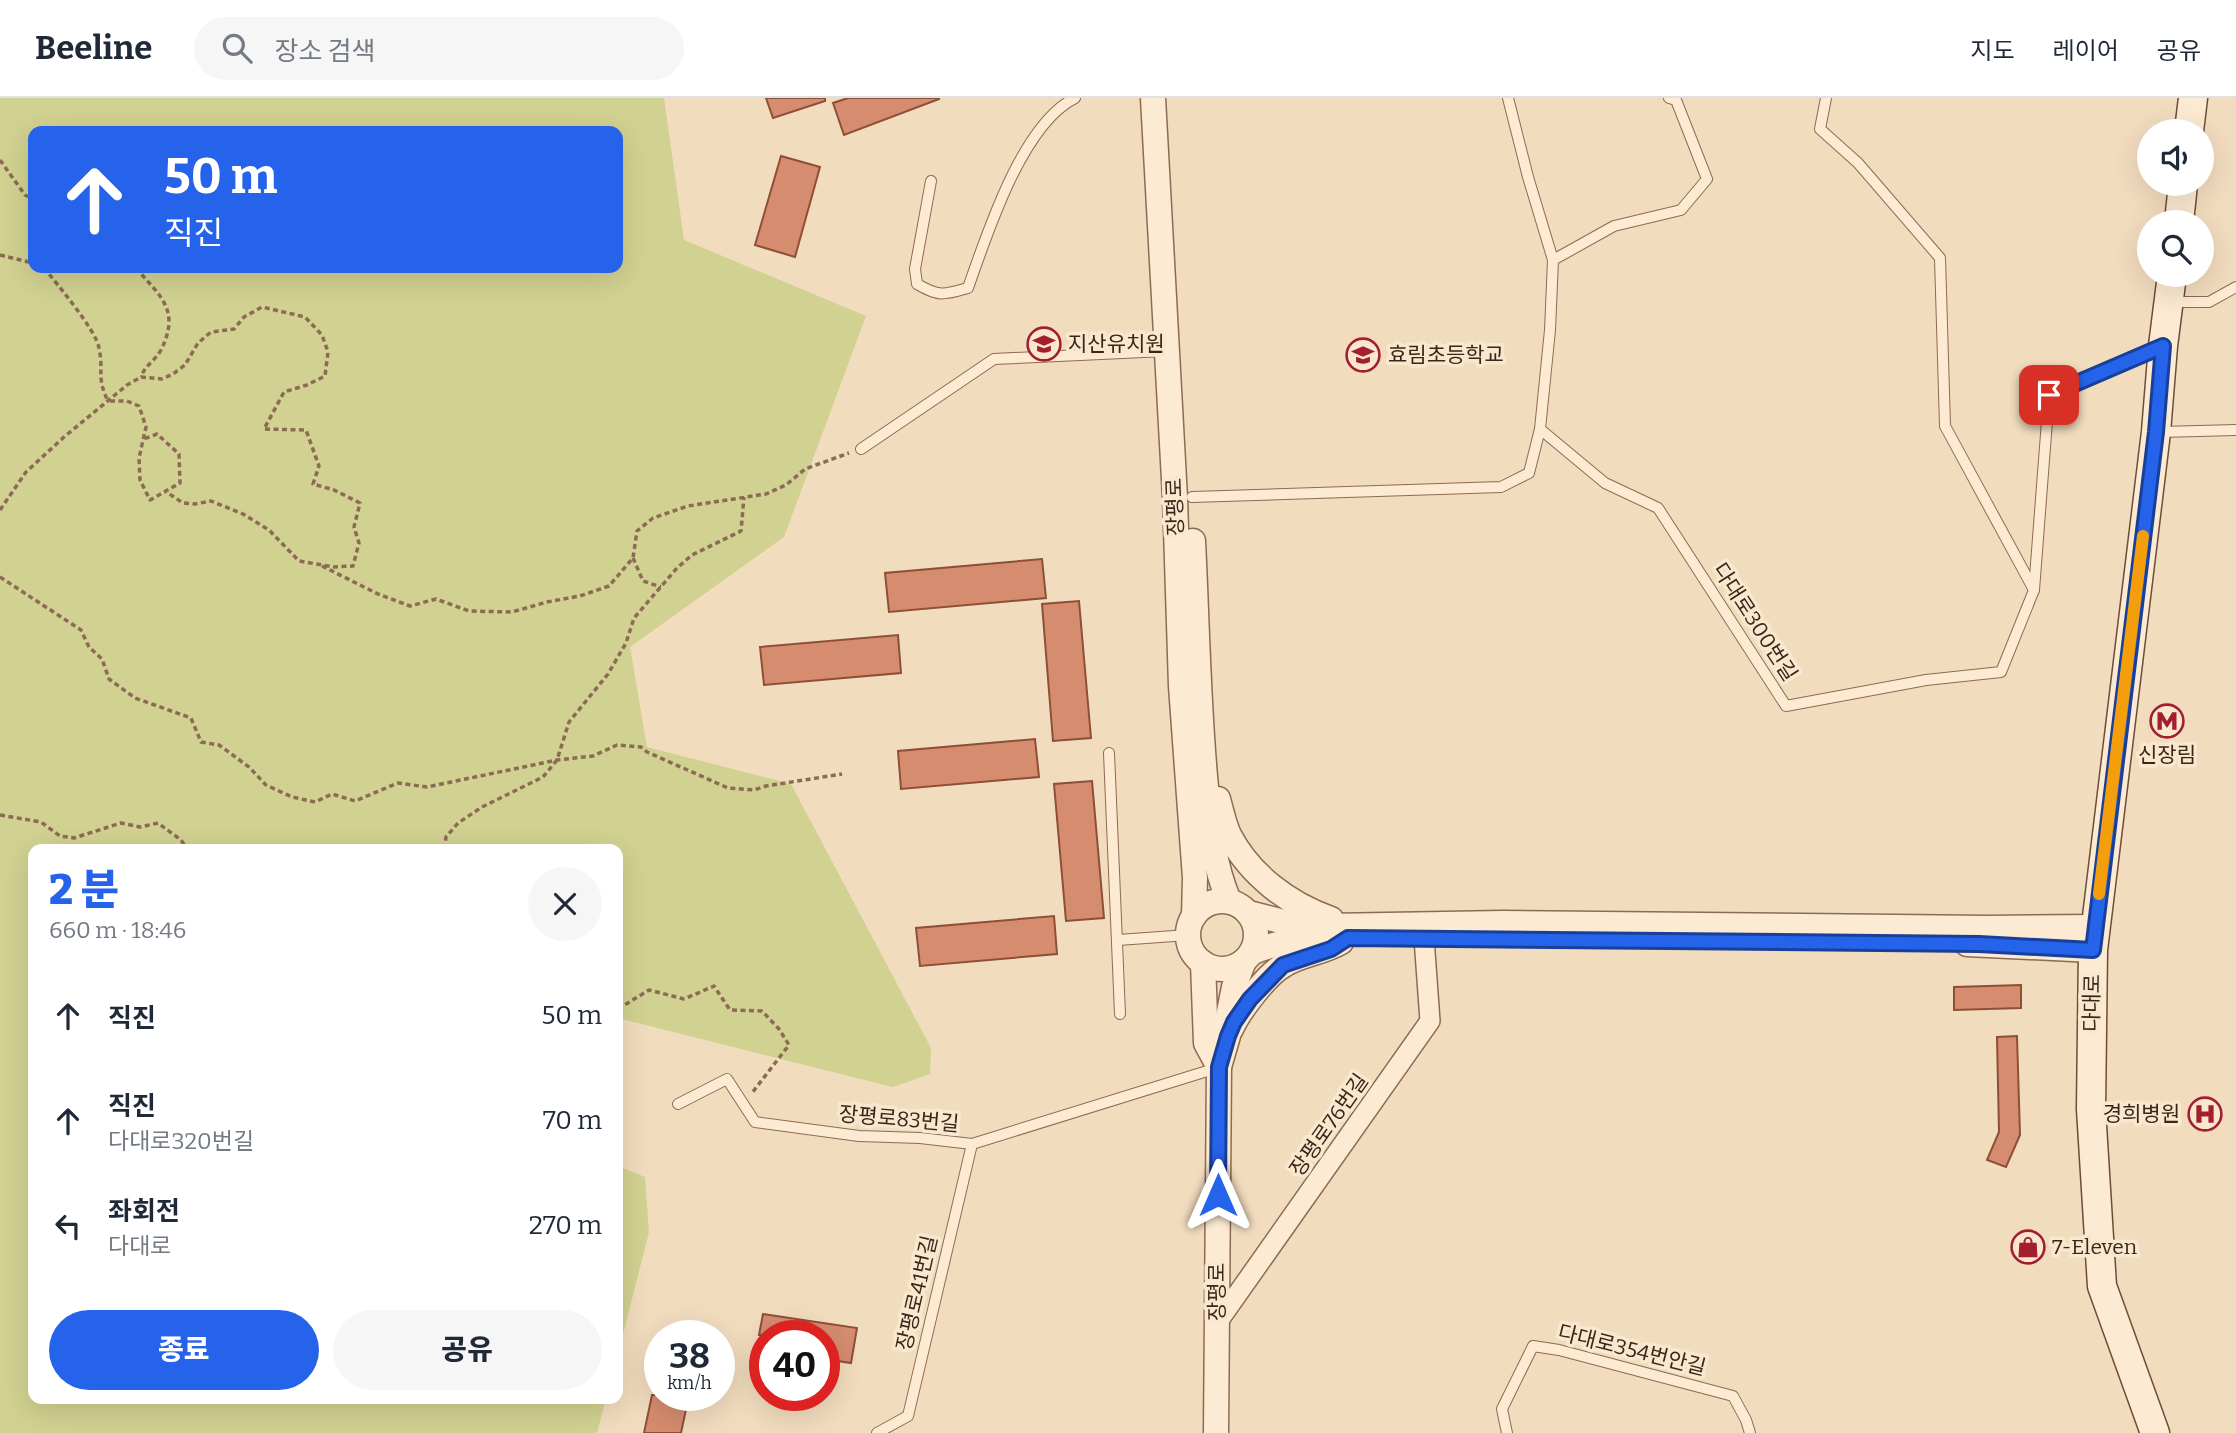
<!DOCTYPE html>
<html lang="ko">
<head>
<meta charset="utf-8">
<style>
  body { margin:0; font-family:Bitter,"Noto Sans KR",serif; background:#f6f6f7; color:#1f2937; height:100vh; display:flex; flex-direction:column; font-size:26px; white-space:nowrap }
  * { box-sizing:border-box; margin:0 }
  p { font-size:23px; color:#747a83 }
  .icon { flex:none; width:38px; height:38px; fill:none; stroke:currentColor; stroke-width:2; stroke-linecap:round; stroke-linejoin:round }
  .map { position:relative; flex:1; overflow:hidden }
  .details { position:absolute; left:28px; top:746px; width:595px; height:560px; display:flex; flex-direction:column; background:#fff; border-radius:14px; box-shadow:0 7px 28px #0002 }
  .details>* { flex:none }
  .banner { position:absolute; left:28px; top:28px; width:595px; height:147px; border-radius:14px; box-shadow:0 7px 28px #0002; background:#2563eb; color:#fff; overflow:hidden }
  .buttons { position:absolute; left:2137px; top:21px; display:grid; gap:14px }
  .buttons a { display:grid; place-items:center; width:77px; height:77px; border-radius:50%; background:#fff; box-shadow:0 7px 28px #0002; font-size:35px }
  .speed { position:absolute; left:644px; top:1222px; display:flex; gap:14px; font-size:35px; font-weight:700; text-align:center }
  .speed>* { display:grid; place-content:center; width:91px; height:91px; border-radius:50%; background:#fff; box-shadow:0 7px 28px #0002; line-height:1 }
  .speed small { font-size:18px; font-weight:400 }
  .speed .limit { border:10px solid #d22; background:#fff; color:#111 }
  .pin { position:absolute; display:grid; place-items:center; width:60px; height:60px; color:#fff; margin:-30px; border-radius:14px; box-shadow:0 4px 10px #0006 }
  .me { position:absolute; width:77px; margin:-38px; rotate:0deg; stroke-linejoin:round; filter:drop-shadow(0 0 5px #0008) }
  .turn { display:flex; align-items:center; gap:24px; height:147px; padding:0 21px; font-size:32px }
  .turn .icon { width:91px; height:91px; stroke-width:2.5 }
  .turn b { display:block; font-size:49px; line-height:60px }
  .round { display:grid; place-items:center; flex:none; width:74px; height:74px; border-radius:37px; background:#f6f6f7 }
  .summary { display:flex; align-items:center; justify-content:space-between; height:119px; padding:0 21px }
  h1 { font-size:42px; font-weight:800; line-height:52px; color:#2563eb }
  .button { display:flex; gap:14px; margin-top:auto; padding:14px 21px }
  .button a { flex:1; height:80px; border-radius:42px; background:#2563eb; color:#fff; font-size:28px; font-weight:800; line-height:80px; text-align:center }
  .button a+a { background:#f6f6f7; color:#1f2937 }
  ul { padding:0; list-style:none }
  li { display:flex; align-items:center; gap:21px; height:105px; padding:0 21px }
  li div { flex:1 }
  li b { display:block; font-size:26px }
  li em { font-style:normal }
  header { display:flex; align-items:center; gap:42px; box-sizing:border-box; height:98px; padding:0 35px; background:#fff; border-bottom:2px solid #e0e1e3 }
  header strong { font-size:33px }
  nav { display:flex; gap:38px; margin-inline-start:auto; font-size:24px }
  .search { width:490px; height:63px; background:#f6f6f7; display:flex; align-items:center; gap:18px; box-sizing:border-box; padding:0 24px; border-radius:38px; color:#747a83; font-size:26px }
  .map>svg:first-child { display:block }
</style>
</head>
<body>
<header>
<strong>Beeline</strong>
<div class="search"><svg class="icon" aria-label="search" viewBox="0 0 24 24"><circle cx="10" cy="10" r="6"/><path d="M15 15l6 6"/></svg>장소 검색</div>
<nav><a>지도</a><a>레이어</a><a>공유</a></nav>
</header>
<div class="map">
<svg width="2236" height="1335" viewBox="0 0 2236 1335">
  <rect width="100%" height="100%" fill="#f2dcbe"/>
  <g fill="#d1d191" fill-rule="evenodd">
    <path d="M0 0H664L684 142 866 218 784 439 630 549 647 649 791 686 931 950 930 976 893 989 618 920V751H33V1300H606L597 1335H0ZM33 33H618V170H33Z"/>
    <path d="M618 1068 645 1079 649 1134 618 1256Z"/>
  </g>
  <g fill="#d58c6f" stroke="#8e4f38" stroke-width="2">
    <path d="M766 0H825V3L773 20Z"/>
    <path d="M848 0H939V1L844 37 833 5Z"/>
    <path d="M781 58 820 69 795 159 755 147Z"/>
    <path d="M1042 461 1046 500 889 514 885 475Z"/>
    <path d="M1079 503 1091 640 1053 643 1042 506Z"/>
    <path d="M898 537 901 575 764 587 760 549Z"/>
    <path d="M1035 641 1039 679 901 691 898 653Z"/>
    <path d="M1092 683 1104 820 1066 823 1054 686Z"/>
    <path d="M1054 818 1057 856 920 868 916 830Z"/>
    <path d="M2021 887V910L1954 912V889Z"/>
    <path d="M2017 938 2020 1037 2006 1069 1987 1062 1999 1034 1997 939Z"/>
    <path d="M763 1216 857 1230 851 1265 824 1261V1237H759Z"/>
    <path d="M652 1297H689L681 1335H644Z"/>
  </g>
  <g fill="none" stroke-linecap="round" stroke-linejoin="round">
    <defs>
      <g id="service">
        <path d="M1508 0 1528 79 1553 162 1550 232 1540 331 1605 385 1658 410 1786 608 1926 582 2001 574 2034 492 2049 297 2159 249"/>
        <path d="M1826 0 1820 31 1858 65 1940 160 1945 328 2034 492"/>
        <path d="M931 83 915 171 917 186C939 199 944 197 968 190 987 136 1022 26 1075 0"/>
        <path d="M1553 162 1614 128 1681 112 1707 81 1676 2 1669 0"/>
        <path d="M2170 204H2209L2236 189"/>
        <path d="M2160 334 2236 332"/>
        <path d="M861 351 994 261 1165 253"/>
        <path d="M1192 399 1501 389 1529 375 1540 331"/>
        <path d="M1109 655 1120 916"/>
        <path d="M1118 842 1188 837"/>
        <path d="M678 1006 727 981 755 1024 859 1038 920 1040 972 1046 1217 970"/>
        <path d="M877 1335 908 1318 972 1046"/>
        <path d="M1507 1335 1502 1311 1533 1248 1559 1252 1733 1298 1746 1322 1750 1335"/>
      </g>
      <path id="minor" d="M1217 1225 1430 923 1424 840"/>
      <g id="tertiary">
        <path d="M1153 0 1175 400 1181 588 1195 780 1194 818"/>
        <path d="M1193 443C1197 521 1198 600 1205 678 1209 721 1212 763 1229 803"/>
        <path d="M1218 701C1221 712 1224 726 1229 737 1250 777 1288 806 1331 821"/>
        <circle cx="1222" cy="837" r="34"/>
        <path d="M1249 815 1288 825 1328 828 1503 825 1987 830 2095 829"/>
        <path d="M1967 846 2093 852"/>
        <path d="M1251 855C1275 844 1300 841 1326 841"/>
        <path d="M1203 865 1206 945 1219 969"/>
        <path d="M1231 931C1239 913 1267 876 1284 867 1301 856 1323 855 1341 844"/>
        <path d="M1216 1335 1219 969 1228 938 1229 914 1234 889 1244 863"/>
      </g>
      <g id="secondary">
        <path d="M2189 33 2193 0"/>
        <path d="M2179 124 2183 86"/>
        <path d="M2155 1335 2102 1188 2091 1011 2093 852 2156 334 2163 248 2172 177"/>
      </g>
    </defs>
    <use href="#service" stroke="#8c6b54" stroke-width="12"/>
    <use href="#minor" stroke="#8c6b54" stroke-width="22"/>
    <use href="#tertiary" stroke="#8c6b54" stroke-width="27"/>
    <use href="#secondary" stroke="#6e4c38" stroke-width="31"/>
    <g stroke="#8c6b54" stroke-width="3.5" stroke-dasharray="5 3.5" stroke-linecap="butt">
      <path d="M0 62 25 97 33 101"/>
      <path d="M0 157 33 165"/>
      <path d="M44 170C57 186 96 232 99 250 104 273 96 279 108 303"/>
      <path d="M136 170C160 198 181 212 161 252 155 263 145 267 141 279"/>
      <path d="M110 303H127L139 308 146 329 139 360 140 382 150 402 180 385 179 356 157 336 144 341"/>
      <path d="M0 412 26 374 64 339 127 287 141 279 162 281 173 276 185 267 198 245 211 234 234 231 244 219 262 209 305 219 322 237 328 254 325 278 307 287 284 294 264 331 306 332 319 368 313 386 334 392 360 405 354 429 359 445 353 468 334 469 299 463 269 432 243 416 211 403 195 406 183 405 165 393"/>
      <path d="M633 460 643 483 661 489"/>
      <path d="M322 468 378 496 410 508 436 501 469 513 512 514 547 504 580 498 609 488 633 460 637 433 653 420 688 408 766 396 786 387 805 371 849 355"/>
      <path d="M0 479 81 532 89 549 102 561 109 581 135 600 191 620 201 644 219 647 249 669 266 687 292 699 315 704 332 696 355 703 398 685 427 689 557 662 593 658 617 647 641 649 647 654 728 690 754 692 766 688 842 676"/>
      <path d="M0 717 41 724 60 738 74 740 121 725 140 729 158 725 181 742 187 751"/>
      <path d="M444 751 446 739 458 725 482 709 543 679 557 662 569 624 608 576 626 545 634 520 677 470 692 457 741 433 744 399"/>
      <path d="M618 911 649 892 684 901 714 888 730 912 762 913 779 931 789 947 752 995"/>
    </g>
    <use href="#service" stroke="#fcead2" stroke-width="10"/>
    <use href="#minor" stroke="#fcead2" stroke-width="19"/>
    <use href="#tertiary" stroke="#fcead2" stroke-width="24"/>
    <use href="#secondary" stroke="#fcead2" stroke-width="28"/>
  </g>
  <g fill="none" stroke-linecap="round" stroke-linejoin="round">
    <defs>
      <path id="route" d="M1218 1097 1219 969 1228 938 1234 924 1250 901 1283 867 1331 851 1348 840 1979 846 2093 852 2156 334 2163 248 2049 297"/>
    </defs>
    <use href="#route" stroke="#184099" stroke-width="18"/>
    <use href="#route" stroke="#2563eb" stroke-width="12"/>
    <path stroke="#f59e0b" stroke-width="12" d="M2099 796 2143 438"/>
  </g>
  <defs>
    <symbol id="school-ring" viewBox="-11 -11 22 22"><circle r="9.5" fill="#f9e7ce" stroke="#a21e30" stroke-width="1.5"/><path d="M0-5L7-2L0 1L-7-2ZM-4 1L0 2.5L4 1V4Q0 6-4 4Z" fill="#a21e30"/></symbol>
    <symbol id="metro-ring" viewBox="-11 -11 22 22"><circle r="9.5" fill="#f9e7ce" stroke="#a21e30" stroke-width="1.5"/><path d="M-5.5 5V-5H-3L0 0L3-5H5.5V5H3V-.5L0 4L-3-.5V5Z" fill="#a21e30"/></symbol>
    <symbol id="hospital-ring" viewBox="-11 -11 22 22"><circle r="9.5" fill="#f9e7ce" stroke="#a21e30" stroke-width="1.5"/><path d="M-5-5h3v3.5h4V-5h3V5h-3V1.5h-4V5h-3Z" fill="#a21e30"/></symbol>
    <symbol id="shop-ring" viewBox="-11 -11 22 22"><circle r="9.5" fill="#f9e7ce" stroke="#a21e30" stroke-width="1.5"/><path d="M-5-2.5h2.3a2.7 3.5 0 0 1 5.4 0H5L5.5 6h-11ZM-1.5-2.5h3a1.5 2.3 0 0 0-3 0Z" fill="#a21e30"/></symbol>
  </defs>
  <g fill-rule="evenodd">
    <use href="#school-ring" x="1025" y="227" width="38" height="38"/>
    <use href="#school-ring" x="1344" y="238" width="38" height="38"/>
    <use href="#metro-ring" x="2148" y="604" width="38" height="38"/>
    <use href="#hospital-ring" x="2186" y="997" width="38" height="38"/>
    <use href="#shop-ring" x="2009" y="1130" width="38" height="38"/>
  </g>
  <g text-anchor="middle" stroke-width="7" stroke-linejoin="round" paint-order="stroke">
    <g font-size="21" fill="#3a261b" stroke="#f9e7ce" text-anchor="start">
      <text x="1068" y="253">지산유치원</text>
      <text x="1388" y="264">효림초등학교</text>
      <text x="2167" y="664" text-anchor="middle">신장림</text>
      <text x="2180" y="1023" text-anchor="end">경희병원</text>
      <text x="2052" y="1156">7-Eleven</text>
    </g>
    <g font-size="21" fill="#3a261b" stroke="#f9e7ce">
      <text transform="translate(1175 409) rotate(-92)" y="7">장평로</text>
      <text transform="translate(1755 524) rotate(57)" y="7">다대로300번길</text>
      <text transform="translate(2092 905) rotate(-89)" y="7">다대로</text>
      <text transform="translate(899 1021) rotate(5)" y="7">장평로83번길</text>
      <text transform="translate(1329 1027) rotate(-55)" y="7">장평로76번길</text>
      <text transform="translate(1217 1194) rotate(-90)" y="7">장평로</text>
      <text transform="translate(917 1195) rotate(-77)" y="7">장평로41번길</text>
      <text transform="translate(1632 1252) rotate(14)" y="7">다대로354번안길</text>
    </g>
  </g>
</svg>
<div class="buttons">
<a><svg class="icon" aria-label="sound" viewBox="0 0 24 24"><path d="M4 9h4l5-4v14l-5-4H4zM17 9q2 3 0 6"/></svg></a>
<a><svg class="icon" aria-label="search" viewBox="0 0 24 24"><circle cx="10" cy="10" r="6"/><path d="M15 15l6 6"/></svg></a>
</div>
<div class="speed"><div>38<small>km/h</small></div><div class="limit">40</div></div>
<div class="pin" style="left:2049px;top:297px;background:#d93025"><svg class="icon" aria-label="arrive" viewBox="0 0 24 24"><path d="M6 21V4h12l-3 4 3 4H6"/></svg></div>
<svg class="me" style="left:1218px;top:1097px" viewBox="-20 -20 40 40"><path d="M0-17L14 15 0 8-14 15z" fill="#2563eb" stroke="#fff" stroke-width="4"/></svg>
<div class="banner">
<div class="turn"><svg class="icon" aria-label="ahead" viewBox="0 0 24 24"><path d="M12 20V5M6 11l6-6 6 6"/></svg><div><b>50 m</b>직진</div></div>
</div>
<section class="details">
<div class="summary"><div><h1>2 분</h1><p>660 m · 18:46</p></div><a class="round"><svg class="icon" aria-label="close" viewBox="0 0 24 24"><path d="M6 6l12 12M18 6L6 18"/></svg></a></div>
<ul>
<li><svg class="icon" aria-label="ahead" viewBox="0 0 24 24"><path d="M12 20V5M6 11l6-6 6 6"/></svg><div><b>직진</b></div><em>50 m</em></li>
<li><svg class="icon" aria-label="ahead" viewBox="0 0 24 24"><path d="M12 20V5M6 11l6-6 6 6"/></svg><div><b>직진</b><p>다대로320번길</p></div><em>70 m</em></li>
<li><svg class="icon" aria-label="left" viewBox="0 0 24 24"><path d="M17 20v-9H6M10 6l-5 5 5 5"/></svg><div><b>좌회전</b><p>다대로</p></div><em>270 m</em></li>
</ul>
<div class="button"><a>종료</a><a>공유</a></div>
</section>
</div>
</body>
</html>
